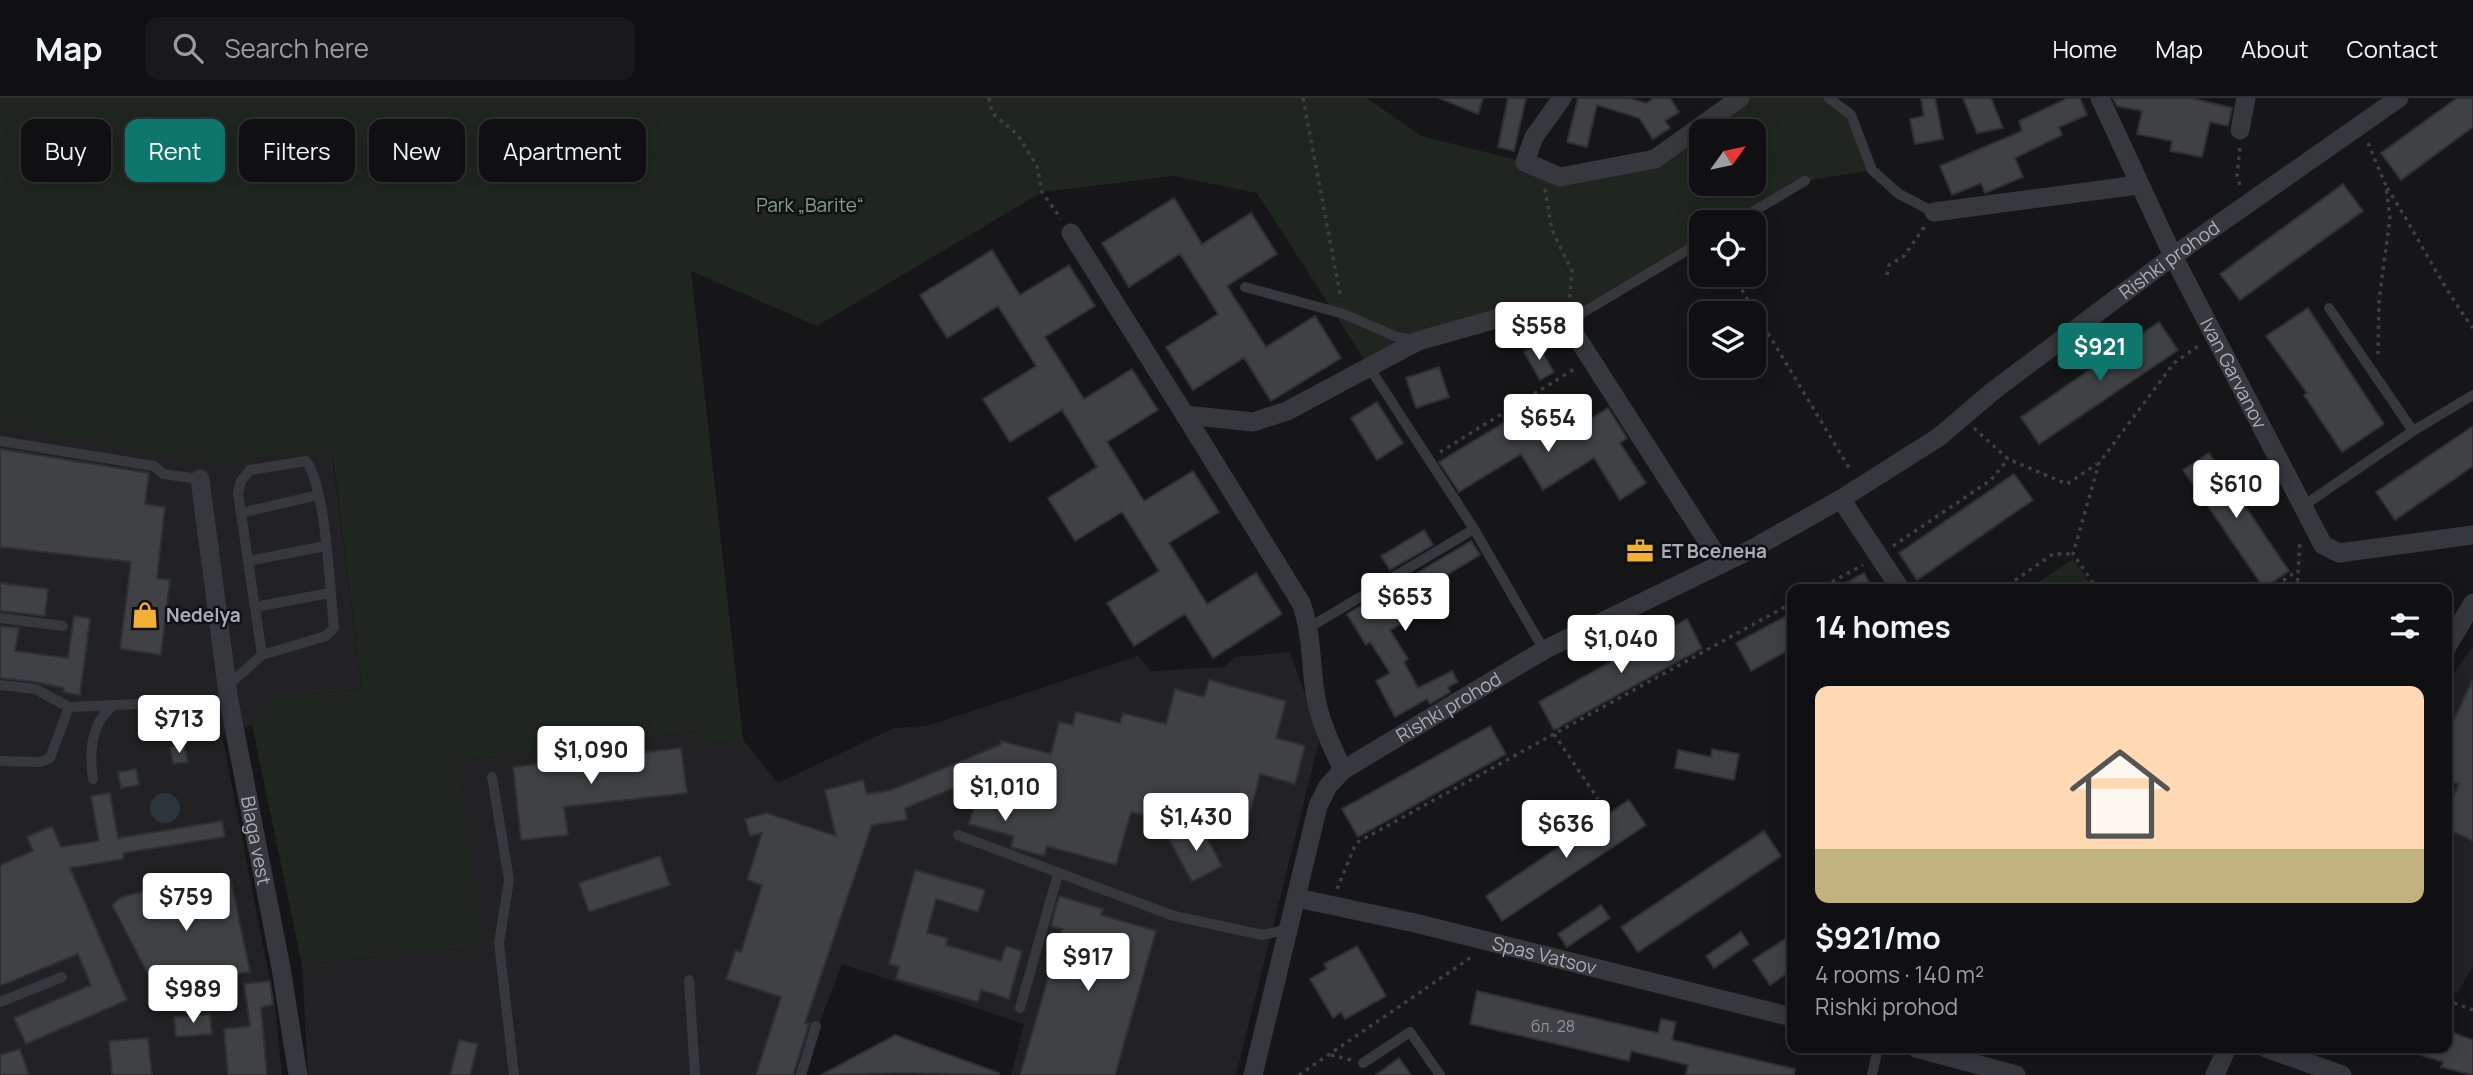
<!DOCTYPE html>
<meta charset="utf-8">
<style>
:root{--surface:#101012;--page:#19191b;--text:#f1f3f6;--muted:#9c9d9f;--line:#303032;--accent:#0f766e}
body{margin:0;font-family:Manrope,sans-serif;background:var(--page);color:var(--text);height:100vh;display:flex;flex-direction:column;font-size:26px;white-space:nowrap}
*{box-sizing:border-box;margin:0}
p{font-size:23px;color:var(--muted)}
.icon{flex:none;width:38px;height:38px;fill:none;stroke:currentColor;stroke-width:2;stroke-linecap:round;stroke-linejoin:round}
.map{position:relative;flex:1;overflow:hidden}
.details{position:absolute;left:1787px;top:486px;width:665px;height:469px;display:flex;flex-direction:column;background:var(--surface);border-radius:14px;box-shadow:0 4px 18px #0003,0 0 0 2px var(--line)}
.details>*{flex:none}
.hud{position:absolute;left:21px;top:21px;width:665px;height:63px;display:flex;gap:14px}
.needle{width:46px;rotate:57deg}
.controls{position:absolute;left:1689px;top:21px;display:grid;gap:14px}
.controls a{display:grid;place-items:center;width:77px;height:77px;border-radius:14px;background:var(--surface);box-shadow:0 4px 18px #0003,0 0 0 2px var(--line);font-size:35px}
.price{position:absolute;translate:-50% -60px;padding:0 16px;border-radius:7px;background:#fff;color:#222;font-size:23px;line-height:46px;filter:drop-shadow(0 2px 4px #0008)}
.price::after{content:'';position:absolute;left:50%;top:42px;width:21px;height:16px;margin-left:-10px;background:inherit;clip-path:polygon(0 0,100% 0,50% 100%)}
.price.selected{background:var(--accent);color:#fff}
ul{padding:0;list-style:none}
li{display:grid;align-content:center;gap:14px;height:371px;padding:0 28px}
li span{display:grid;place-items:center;height:217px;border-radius:14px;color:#555}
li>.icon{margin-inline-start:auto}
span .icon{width:126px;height:126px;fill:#fffc;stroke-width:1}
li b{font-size:30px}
h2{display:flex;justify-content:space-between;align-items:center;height:84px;padding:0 28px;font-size:30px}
.chip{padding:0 24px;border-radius:14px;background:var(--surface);box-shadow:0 4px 18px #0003,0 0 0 2px var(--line);font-size:24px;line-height:63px}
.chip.selected{background:var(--accent);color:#fff}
header{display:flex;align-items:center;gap:42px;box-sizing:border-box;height:98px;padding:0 35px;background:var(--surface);border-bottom:2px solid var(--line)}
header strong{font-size:33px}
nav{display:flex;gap:38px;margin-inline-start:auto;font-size:24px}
.search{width:490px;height:63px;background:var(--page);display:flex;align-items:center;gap:18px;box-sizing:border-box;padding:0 24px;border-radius:14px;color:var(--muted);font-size:26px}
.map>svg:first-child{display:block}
</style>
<header>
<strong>Map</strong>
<div class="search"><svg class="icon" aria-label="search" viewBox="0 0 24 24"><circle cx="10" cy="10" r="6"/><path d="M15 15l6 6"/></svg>Search here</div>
<nav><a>Home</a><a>Map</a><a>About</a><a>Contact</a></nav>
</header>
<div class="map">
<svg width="2473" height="977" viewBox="0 0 2473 977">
<rect width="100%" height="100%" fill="#161618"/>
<path fill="#222225" d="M0,325L221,368L258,360L332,358L362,591L276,599L252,627L222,638L275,908L282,977H0Z
M2473,548V868L2457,896L2447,892V585Z
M1290,554L1320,639L1236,977H1011L1024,926L842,866L800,977H308L302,867L483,848L457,664L698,633L699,647L743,642L778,685L894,630L927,628L1138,558L1151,573L1223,569L1236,559Z"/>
<path fill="#1e261f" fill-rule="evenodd" d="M0,0H1367L1421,38L1525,64L1560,79L1655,61L1740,0H1829L1851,17L1872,72L1805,83L1735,124H1701V144L1567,224L1510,217L1369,269L1257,95L1173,78L1042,94L817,228L691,173L743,642L698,647L697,633L458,664L483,848L302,867L252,627L276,599L362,591L333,359L258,360L221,368L0,328ZM1701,33H1754V86H1701Z
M2073,461L2094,492H2036L2033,488Z"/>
<path fill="#2c353c" d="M150 710a15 15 0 1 1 30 0a15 15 0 1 1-30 0Z"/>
<path fill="#404145" stroke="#303034" stroke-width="2" d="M1439,0H1483L1478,16Z
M1508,0H1526L1514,53L1498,49Z
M1578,0H1629L1646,5L1654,0H1670L1679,14L1665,23L1670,30L1653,41L1639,20L1597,7L1587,49L1567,44Z
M1921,0H1935L1943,41L1915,46L1910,21L1924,18Z
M1963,0H1991L2003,30L1977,35Z
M2068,0H2080L2087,17L2059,29L2062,37L2015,60L2023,79L1985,95L1981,85L1952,97L1940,68L2022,33L2019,23Z
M2113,0H2191L2232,10L2228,28L2210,24L2202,59L2170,53L2172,43L2137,36L2142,13L2117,8Z
M2457,0H2473V29L2401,82L2381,55Z
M2343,86L2363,113L2240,202L2220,176Z
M1174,100L1202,146L1251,115L1277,156L1227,188L1266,249L1315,218L1341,260L1271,303L1244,260L1193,292L1166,249L1218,216L1180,156L1129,189L1102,145Z
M992,152L1020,197L1069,167L1095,208L1045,239L1084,301L1132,271L1158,312L1107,344L1144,403L1193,373L1219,414L1169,445L1207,506L1256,475L1282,516L1213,560L1185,516L1134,548L1107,505L1159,473L1122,414L1075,443L1048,400L1097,369L1062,312L1010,344L983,301L1036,268L998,208L947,240L920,197Z
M2308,210L2384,326L2342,354L2304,297L2307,295L2266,238Z
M2159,224L2178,252L2039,346L2021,319Z
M1537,246L1554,274L1540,282L1524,254Z
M1439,269L1449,299L1416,310L1406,280Z
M1377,304L1403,345L1377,362L1351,320Z
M1608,310L1627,340L1620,345L1646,385L1620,402L1594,360L1543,392L1521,356L1459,394L1439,364L1525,312L1546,348Z
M2473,328V368L2395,422L2376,394Z
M0,351L149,375L145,406L165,409L157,480L170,482L161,557L120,551L131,464L0,449Z
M2209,355L2289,473L2264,490L2183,372Z
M2014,376L2033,402L1917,482L1899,455Z
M1424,432L1433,447L1390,472L1381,458Z
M1471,443L1480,457L1402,504L1412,520L1390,532L1408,561L1404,564L1418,590L1452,573L1458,584L1448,589L1450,594L1430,606L1427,601L1395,619L1376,583L1390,575L1370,544L1366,547L1347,516Z
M1864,475L1873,492H1834Z
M0,485L48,491L45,518L0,513Z
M1792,515V550L1751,573L1736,545Z
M74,518L90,520L80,597L63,594L64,590L36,584L0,580V528L19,530L15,553L68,560Z
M1687,521L1702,550L1554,632L1539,604Z
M2473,581V743L2446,730V713L2459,686L2446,681V638Z
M1209,582L1286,603L1276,640L1305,648L1295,686L1260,676L1247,728L1150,704L1146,718L1131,714L1116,767L1047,748L1044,758L1011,749L1014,738L969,726L983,678L905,710L907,722L872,727L805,925L809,926L793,977H756L781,899L726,881L736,852L741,854L762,787L747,782L762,735L750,738L745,721L767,715L836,738L825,692L863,682L867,696L891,692L1000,647L1001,643L1051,656L1059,624L1073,627L1076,614L1120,625L1123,615L1166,626L1175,591L1204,599Z
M1490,628L1506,656L1358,739L1342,711Z
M184,647L188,664L173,666L170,649Z
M681,650L687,695L564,709L568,737L521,742L513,669Z
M1712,651L1739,656L1734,682L1675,670L1678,652L1711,659Z
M136,671L139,687L121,690L118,674Z
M110,695L118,740L222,723L225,739L123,755V761L70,770L127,902L26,946L14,920L91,887L78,856L0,888V767L33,753L27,739L52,728L61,749L99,743L91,698Z
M1629,702L1646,727L1502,823L1486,798Z
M1199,725L1222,768L1192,784L1169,741Z
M1764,733L1781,758L1638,854L1621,829Z
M660,758L670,787L589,814L579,785Z
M915,772L985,792L978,814L936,801L927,835L948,840L946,847L1001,863L1006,848L1022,853L1009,901L981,892L978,904L896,881L899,869L889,866Z
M231,782L250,874L155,890L112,807L120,800L143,793L167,794Z
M1059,798L1103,811L1101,817L1156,833L1115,977H1020L1062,831L1051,828Z
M1601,807L1610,820L1567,849L1558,836Z
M1741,834L1749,846L1714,870L1706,858Z
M1792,836V872L1770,887L1753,862Z
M1357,848L1386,898L1345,921L1341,914L1333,920L1310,881L1327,871L1324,866Z
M270,883L273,907L261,909L267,977H228L224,931L250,928L244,886Z
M1477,893L1658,935L1661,921L1676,924L1672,942L1795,971L1794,977H1686L1688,967L1631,953L1629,963L1470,926Z
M210,916L212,936L176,939L174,919Z
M2446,932L2473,942V977L2441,969L2443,964L2409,953L2446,950Z
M895,937L999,975V977L901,975L821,977Z
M148,940L152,977H112L109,943Z
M459,942L478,946L470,977H450Z
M20,951L29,977H0V957Z
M1399,960L1411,977H1376Z"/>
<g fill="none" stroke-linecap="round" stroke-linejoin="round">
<path stroke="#3d3f44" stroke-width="3.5" stroke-dasharray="3.5 5" stroke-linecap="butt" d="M989,0L992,15L1017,36L1037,68L1042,94L1061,121
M1303,0L1341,201
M2368,45L2386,88L2390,120L2379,202L2378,256
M2240,50L2237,77L2241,91
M2387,90C2417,136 2440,186 2473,230
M1545,91L1552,132L1572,173L1569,207
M1733,177L1851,373
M1887,177L1889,167L1904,158L1925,128
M1974,330L2008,361L2067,386L2097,366
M1440,354L1576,270
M1893,448L1991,382L2008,361
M1817,492L1863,467
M2001,492L2053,456H2073
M2098,492L2073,456L2099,365L2174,265L2201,246
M2269,492L2297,473
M2297,492L2300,441
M1554,636L1598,701
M1787,709L1792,690
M1337,791L1356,745L1792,505
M2446,902L2473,912
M1331,957L1351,962
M1299,977L1473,858"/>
<path stroke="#37383d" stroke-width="10" d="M1829,0L1851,17L1872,72L1899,96L1934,114
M1735,124L1805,83
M1245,189L1344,216L1397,239L1414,242
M1567,224L1701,144
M1369,269L1474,431L1544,552
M2413,333L2473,297
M0,343L154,368L163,376L200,381
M2303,408L2413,333L2329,210
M241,415L318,397
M249,463L325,448
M255,509L330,495
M0,520L63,528
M1310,529L1474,431
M0,587L35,591L69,609L114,607
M227,588L262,557L326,538L334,530C330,494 326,388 306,363L250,372L241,383L238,395L262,557
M0,663L41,664L50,660L69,609
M492,679L509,782L499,845L514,977
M93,681C89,654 91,624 114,607L229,603
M958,737L1174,818L1263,837L1288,831
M689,882L695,977
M0,904L62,879
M1020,910L1058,776
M1363,965L1410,934L1440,977
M801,977L816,928
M1872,977L1878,950"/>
<g stroke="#37383d" stroke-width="19">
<path d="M1562,0L1534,39L1525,64L1560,79L1655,61L1740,0"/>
<path id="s1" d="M2100,0L2173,158L2323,447L2339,455L2473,437"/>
<path d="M2240,32L2246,0"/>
<path d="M1934,114L2138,87"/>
<path d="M1071,135L1185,317L1253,324L1287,313L1418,243L1510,217L1541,215L1567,224L1722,466"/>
<path d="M1185,317L1301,505C1313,537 1310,568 1316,601C1321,626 1332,649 1343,672"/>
<path id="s2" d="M200,381L229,603L281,870L298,977"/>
<path d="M1841,401L1901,492"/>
<path d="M2446,550L2473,505"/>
<path id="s3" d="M1297,800L1415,825L1792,919"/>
<path d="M1916,950L2016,977"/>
<path d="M2266,950L2342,977"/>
<path id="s4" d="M1253,977L1318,708L1328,688L1343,672L1544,552L1752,451L1841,401L1939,339L1993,293L2173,158L2399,0"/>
<path d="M2215,977L2227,950"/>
</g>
</g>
<defs>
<symbol id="office-bare" viewBox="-9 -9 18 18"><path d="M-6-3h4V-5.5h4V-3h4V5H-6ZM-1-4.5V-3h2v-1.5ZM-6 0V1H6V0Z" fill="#f2b134" stroke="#111113" stroke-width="2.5" paint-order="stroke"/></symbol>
<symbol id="shop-bare" viewBox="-9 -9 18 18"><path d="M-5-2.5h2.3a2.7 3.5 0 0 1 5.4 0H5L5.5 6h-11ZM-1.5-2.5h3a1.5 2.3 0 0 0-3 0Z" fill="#f2b134" stroke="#111113" stroke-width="2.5" paint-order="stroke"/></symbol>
</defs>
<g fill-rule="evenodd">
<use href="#office-bare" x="1621" y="434" width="38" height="38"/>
<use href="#shop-bare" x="126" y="498" width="38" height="38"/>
</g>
<g text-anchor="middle" stroke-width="5" stroke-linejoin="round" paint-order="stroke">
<g font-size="16" fill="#8e929b">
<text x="1553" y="934">бл. 28</text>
</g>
<g font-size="19" fill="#7fa381" stroke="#111113">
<text x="810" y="114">Park „Barite“</text>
</g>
<g font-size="19" fill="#a8adb8" stroke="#111113">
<text dy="7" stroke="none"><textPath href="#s4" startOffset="1295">Rishki prohod</textPath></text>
<text dy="7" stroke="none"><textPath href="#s1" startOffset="306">Ivan Garvanov</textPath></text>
<text dy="7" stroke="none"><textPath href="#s4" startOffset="444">Rishki prohod</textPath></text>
<text dy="7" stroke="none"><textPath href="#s2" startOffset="366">Blaga vest</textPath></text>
<text dy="7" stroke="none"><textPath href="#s3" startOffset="254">Spas Vatsov</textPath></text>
</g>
<g font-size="19" font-weight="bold" fill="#a8adb8" stroke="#111113" text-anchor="start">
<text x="1661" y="460">ЕТ Вселена</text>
<text x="166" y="524">Nedelya</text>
</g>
</g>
</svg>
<div class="controls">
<a><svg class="needle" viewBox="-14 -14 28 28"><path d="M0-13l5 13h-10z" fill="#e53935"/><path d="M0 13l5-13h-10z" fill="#9c9d9f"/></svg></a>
<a><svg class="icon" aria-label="locate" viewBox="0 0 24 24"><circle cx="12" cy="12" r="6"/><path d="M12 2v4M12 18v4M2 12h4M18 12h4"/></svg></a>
<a><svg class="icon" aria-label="layers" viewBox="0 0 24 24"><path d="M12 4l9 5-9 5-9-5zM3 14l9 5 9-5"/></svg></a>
</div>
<b class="price" style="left:1539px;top:264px">$558</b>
<b class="price selected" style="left:2100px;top:285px">$921</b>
<b class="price" style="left:1548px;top:356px">$654</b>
<b class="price" style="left:2236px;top:422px">$610</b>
<b class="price" style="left:1405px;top:535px">$653</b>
<b class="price" style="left:1621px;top:577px">$1,040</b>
<b class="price" style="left:179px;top:657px">$713</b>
<b class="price" style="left:591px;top:688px">$1,090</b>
<b class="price" style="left:1005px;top:725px">$1,010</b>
<b class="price" style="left:1196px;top:755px">$1,430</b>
<b class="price" style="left:1566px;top:762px">$636</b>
<b class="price" style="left:186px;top:835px">$759</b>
<b class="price" style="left:1088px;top:895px">$917</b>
<b class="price" style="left:193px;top:927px">$989</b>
<div class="hud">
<a class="chip">Buy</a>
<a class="chip selected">Rent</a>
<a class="chip">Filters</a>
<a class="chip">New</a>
<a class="chip">Apartment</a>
</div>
<section class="details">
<h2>14 homes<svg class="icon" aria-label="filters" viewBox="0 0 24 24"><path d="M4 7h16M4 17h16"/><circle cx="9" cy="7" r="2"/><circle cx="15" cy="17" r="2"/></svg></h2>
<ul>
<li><span style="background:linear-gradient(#ffd9b3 75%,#c2b280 0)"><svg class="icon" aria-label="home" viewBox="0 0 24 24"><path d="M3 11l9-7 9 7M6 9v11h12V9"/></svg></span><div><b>$921/mo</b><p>4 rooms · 140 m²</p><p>Rishki prohod</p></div></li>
</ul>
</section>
</div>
